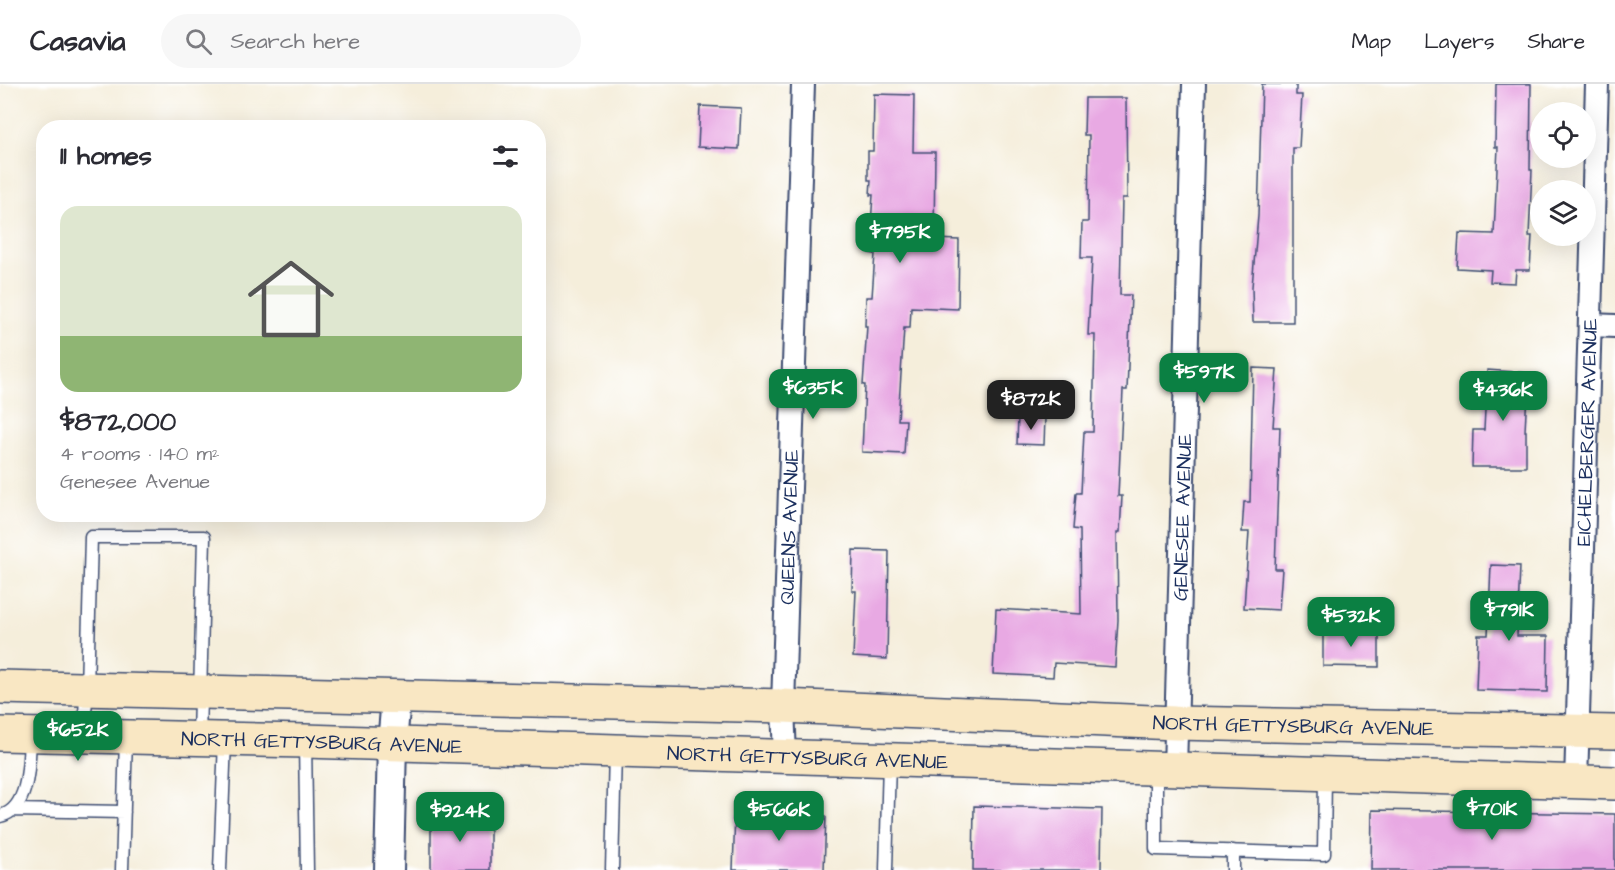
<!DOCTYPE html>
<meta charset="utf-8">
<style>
:root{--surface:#fff;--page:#f7f7f7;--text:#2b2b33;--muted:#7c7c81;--line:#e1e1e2;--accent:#0b8043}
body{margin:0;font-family:"Architects Daughter",sans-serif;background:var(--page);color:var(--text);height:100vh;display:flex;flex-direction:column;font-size:22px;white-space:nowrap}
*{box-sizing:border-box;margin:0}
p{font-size:20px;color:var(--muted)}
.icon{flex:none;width:33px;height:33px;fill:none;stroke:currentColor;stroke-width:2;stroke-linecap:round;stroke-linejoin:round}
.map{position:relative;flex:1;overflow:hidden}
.panel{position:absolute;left:36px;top:36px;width:510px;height:402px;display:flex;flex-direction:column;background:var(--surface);border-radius:24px;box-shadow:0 6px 24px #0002}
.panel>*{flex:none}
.fabs{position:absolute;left:1530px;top:18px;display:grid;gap:12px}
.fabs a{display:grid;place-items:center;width:66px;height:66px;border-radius:50%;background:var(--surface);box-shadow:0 6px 24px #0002;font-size:30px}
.price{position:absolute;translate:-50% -51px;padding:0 14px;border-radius:12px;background:var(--accent);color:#fff;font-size:20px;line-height:39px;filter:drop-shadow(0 2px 3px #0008)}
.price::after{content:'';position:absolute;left:50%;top:36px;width:18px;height:14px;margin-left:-9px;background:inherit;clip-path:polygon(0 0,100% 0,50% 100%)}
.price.current{background:#222;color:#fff}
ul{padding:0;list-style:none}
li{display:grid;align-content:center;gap:12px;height:318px;padding:0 24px}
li+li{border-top:2px solid var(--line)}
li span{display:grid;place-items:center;height:186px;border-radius:18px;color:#555}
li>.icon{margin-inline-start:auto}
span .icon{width:108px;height:108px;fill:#fffc;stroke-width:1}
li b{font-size:26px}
h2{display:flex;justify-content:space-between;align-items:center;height:72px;padding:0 24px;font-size:26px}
header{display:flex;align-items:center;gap:36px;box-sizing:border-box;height:84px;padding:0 30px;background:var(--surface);border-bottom:2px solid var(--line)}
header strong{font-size:28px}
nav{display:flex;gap:33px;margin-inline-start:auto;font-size:21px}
.search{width:420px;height:54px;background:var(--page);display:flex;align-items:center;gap:15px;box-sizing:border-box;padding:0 21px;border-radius:33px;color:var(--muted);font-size:22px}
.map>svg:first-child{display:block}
</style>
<header>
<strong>Casavia</strong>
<div class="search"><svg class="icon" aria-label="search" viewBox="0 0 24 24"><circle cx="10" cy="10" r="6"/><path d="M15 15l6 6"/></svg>Search here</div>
<nav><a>Map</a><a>Layers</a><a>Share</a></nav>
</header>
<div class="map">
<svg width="1615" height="786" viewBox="0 0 1615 786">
<rect width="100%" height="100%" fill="#fff"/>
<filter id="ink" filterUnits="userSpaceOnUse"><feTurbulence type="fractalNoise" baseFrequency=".0167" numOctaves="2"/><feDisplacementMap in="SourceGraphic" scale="12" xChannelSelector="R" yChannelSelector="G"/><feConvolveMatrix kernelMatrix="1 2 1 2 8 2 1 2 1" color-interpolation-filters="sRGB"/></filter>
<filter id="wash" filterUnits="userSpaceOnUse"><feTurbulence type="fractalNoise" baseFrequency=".008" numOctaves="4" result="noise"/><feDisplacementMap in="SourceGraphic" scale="24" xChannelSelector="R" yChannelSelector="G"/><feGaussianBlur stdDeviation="1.35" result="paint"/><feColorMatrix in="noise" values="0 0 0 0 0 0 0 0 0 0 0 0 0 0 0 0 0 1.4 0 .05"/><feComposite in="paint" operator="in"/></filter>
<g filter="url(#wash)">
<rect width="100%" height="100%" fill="#f5eedb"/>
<g id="blocks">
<path fill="#e8a9e3" d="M1262,0H1296V11H1302L1299,64H1293V238H1253L1252,203L1258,132Z
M1496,0H1531L1530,86H1532L1529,152H1532L1530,186H1516L1515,199L1490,198L1491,186L1457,184L1459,149L1494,150L1498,63H1495Z
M874,10L914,11L913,68H935L934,155L959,156L958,225L911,223L910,244H904L898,336H906L904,370L862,368L865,301H863L867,242H865L866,213H872L875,170L869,169L873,111H870L871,96H868V67H873Z
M1085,14H1126L1127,114H1122L1120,211H1131L1127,306H1123L1118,412H1122L1120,448H1117L1118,536L1115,583L1054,579L1053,593L993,590L996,525L1081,530L1080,446L1073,445L1076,409H1081L1084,348H1093L1095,251H1088L1092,174H1081L1082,138H1088L1089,51H1084Z
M700,22L741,24L739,65L698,63Z
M1253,284L1277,285L1273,343H1280L1275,485H1282L1279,526L1244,524L1249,448H1242L1244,418H1250Z
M1487,286L1528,289L1525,347H1526V383H1472L1473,346H1484Z
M1018,333L1045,334L1044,361L1017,360Z
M853,466L889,467L887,575L853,573L856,507H852Z
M1491,481L1520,482L1517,552H1548L1547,608L1476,606L1478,551H1488Z
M1323,545H1379V583L1323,582Z
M974,722L1102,725L1101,786H973Z
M1372,726L1615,730V786H1371Z
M735,729L826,732L824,786H733Z
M431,732L490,733V786H431Z"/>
</g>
</g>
<g filter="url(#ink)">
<use href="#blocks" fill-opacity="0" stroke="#3c4c71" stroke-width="1.5"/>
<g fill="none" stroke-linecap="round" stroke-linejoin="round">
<defs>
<path id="service" d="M83,652L87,605L91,453H204L199,654
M305,658L307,786
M1156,685V765L1324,770L1325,691
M12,726L124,728
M0,732C30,726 29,676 30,652
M122,786L126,655
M220,786L225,656
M612,786L615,668
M886,786L889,677
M1233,786V767"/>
<g id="minor">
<path d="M1590,241L1615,242"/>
<path id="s1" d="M785,673L783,622L803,0"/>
<path id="s2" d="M1175,685L1194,0"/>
<path id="s3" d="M1576,698L1597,0"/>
</g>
<path id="tertiary" d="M389,786L392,660L396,614"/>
<g id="secondary">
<path id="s4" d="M0,603L783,622L1175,639L1615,648"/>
<path id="s5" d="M0,650L305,657L1615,699"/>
</g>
</defs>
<use href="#service" stroke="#3c4c71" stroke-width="15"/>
<use href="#minor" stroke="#3c4c71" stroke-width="26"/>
<use href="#tertiary" stroke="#3c4c71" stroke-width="32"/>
<use href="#secondary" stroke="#3c4c71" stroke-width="36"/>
<use href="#service" stroke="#fff" stroke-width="12"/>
<use href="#minor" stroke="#fff" stroke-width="22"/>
<use href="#tertiary" stroke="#fff" stroke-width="28"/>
<use href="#secondary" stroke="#f9e7c3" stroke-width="33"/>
</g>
</g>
<g text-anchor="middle" stroke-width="4.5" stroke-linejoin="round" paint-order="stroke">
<g font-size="20" fill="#1b2f5e" stroke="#fff">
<text dy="7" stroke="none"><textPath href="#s3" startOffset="350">EICHELBERGER AVENUE</textPath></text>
<text dy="7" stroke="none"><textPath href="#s2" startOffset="252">GENESEE AVENUE</textPath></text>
<text dy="7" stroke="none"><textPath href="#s1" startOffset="230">QUEENS AVENUE</textPath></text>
<text dy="7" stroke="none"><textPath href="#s4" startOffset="1294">NORTH GETTYSBURG AVENUE</textPath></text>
<text dy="7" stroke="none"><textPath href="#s5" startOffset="322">NORTH GETTYSBURG AVENUE</textPath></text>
<text dy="7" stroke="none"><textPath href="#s5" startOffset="808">NORTH GETTYSBURG AVENUE</textPath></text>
</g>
</g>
</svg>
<div class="fabs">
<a><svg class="icon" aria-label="locate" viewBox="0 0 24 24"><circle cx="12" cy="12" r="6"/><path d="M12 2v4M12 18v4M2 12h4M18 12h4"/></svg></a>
<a><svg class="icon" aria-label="layers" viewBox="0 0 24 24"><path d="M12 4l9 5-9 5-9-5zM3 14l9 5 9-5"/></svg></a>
</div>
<b class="price" style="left:900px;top:180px">$795K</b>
<b class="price" style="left:1204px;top:320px">$597K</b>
<b class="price" style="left:813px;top:336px">$635K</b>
<b class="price" style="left:1503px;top:338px">$436K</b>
<b class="price current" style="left:1031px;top:347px">$872K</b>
<b class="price" style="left:1509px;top:558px">$791K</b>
<b class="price" style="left:1351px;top:564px">$532K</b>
<b class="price" style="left:78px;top:678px">$652K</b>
<b class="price" style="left:1492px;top:757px">$701K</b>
<b class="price" style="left:779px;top:758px">$566K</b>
<b class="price" style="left:460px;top:759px">$924K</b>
<section class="panel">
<h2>11 homes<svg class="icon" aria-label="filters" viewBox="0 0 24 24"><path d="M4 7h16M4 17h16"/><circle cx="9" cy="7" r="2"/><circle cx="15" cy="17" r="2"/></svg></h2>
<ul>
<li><span style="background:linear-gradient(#dfe7d0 70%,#8fb573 0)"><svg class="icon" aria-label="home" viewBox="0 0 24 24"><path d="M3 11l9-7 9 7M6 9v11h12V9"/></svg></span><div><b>$872,000</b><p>4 rooms · 140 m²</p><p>Genesee Avenue</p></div></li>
</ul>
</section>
</div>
